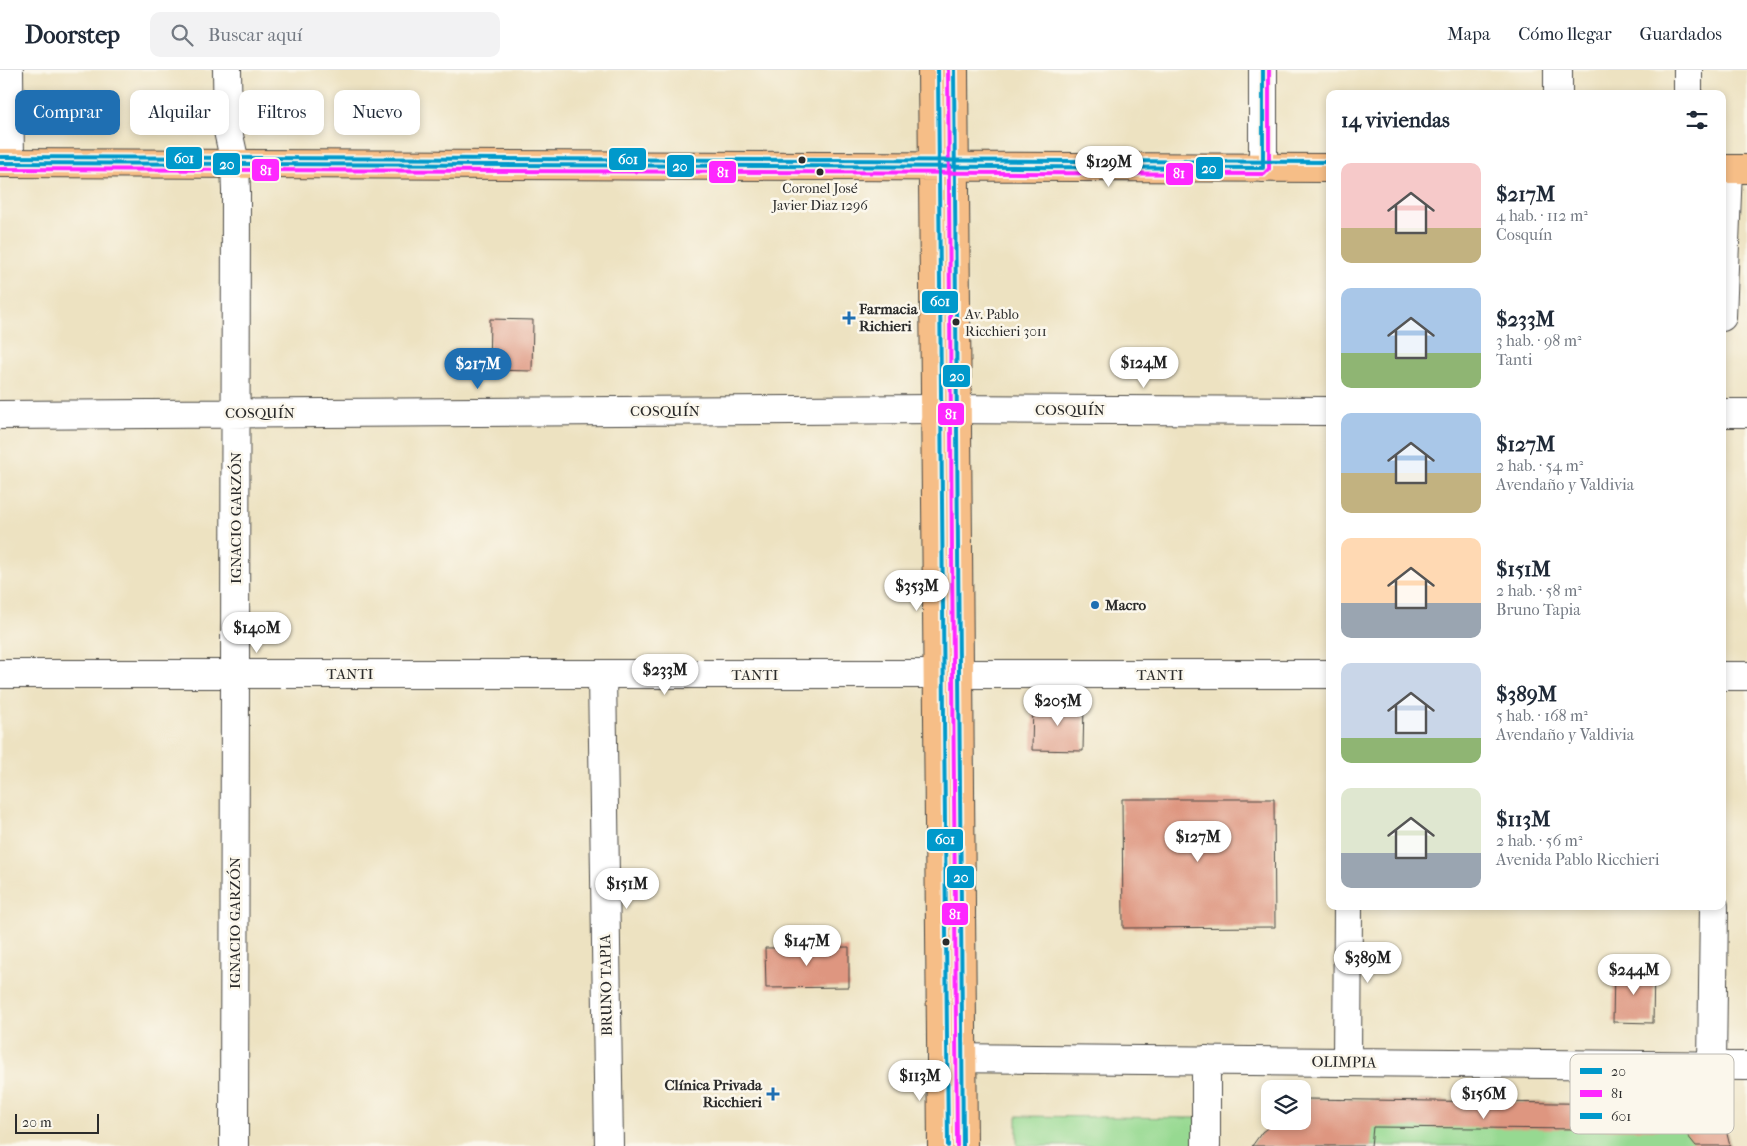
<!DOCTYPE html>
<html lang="es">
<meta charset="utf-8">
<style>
:root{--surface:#fff;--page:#f2f2f3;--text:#1f2937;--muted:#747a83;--line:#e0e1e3;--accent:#1f6fb2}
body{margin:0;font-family:"IM FELL French Canon",serif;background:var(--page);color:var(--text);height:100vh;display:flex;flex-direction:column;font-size:19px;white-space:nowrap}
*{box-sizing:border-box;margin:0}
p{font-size:16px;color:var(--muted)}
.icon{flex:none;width:28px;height:28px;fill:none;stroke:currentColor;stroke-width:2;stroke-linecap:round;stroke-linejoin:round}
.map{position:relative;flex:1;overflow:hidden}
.panel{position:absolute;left:1326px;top:20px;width:400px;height:820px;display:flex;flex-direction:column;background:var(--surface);border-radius:10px;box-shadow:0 2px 8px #0003}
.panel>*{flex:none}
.hud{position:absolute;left:15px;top:20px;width:475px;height:45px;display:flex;gap:10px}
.controls{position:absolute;left:1261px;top:1010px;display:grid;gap:10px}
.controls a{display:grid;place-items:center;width:50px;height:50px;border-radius:10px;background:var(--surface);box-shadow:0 2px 8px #0003;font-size:25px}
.scale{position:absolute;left:15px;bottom:12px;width:84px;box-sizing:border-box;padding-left:5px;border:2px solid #2b2b2b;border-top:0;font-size:14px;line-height:18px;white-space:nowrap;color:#2b2b2b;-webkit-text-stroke:4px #fbf7ec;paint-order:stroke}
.price{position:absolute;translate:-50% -42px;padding:0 11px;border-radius:18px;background:#fff;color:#222;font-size:16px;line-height:32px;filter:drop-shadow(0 1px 2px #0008)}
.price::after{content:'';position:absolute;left:50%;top:30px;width:15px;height:11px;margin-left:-8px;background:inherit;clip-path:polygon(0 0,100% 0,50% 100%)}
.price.selected{background:var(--accent);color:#fff}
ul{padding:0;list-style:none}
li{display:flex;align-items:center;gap:15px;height:125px;padding:0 15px}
li span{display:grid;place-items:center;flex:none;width:140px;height:100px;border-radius:10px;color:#555}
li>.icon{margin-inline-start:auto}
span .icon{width:60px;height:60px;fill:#fffc;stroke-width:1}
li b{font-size:21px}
h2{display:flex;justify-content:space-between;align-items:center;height:60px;padding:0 15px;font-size:21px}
.chip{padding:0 18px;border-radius:10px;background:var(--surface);box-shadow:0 2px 8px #0003;font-size:18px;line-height:45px}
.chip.selected{background:var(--accent);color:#fff}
header{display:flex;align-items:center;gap:30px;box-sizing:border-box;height:70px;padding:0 25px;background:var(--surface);border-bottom:1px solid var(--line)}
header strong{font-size:24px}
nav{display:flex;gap:28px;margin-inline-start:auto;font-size:18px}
.search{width:350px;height:45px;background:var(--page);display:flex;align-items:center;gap:12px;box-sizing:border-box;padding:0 18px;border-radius:10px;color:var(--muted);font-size:19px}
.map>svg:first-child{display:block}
</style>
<header>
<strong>Doorstep</strong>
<div class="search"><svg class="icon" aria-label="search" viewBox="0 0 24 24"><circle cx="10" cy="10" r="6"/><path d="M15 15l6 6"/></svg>Buscar aquí</div>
<nav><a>Mapa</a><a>Cómo llegar</a><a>Guardados</a></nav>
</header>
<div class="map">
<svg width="1747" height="1076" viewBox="0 0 1747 1076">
<rect width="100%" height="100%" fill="#fbf7ec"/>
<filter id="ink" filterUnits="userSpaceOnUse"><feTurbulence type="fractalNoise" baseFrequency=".02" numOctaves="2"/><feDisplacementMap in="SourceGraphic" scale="10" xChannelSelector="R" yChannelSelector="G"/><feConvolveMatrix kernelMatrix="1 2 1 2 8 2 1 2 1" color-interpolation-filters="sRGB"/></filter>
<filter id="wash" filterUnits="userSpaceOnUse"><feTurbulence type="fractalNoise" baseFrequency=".0096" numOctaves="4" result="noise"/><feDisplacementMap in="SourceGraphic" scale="20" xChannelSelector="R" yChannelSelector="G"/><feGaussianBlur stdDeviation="1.12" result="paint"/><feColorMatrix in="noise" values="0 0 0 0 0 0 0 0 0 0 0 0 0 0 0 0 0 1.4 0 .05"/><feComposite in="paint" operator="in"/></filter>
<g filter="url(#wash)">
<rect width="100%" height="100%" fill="#ede2c1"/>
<path fill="#96d991" stroke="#60825e" d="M1688,1025L1706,1036L1725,1056L1730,1076H1252L1262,1062L1302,1051L1303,1033L1308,1029L1680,1035Z
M1017,1046L1197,1048V1076H1017Z"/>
<g id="blocks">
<path fill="#de9680" d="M490,249L533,250L532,301L489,300Z
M1033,633L1084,634L1083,681L1032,680Z
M1122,729H1274L1275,857L1123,858Z
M849,877V917L766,918L765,878Z
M1614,899H1654L1653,953L1613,952Z
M1688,1025L1706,1036L1725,1056L1730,1076H1696L1683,1060L1373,1057L1371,1076H1252L1262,1062L1277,1051H1302V1033L1308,1029L1681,1035Z"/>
</g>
</g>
<g filter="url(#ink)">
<use href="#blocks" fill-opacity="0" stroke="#484642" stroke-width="1"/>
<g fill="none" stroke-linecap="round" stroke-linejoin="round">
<defs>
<path id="minor" d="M9,0L10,93
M227,0L228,61L235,93L236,122L234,1076
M1263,0V98
M1558,0V24
M1688,0V24
M1722,247L1728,99
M1722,343H1747
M0,345L935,339L1330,341
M0,604H1330
M602,605L609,1076
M1722,606H1747
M941,988L1747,996
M1347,992L1348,836
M1712,996L1714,836
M1206,1076V990"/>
<path id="major" d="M932,0L942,1076
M954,0L963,1076
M0,93L1330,98
M1722,99H1747"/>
</defs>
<use href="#minor" stroke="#484642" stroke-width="30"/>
<use href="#major" stroke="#484642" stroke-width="30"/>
<use href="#minor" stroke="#fff" stroke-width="28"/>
<use href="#major" stroke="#f6be87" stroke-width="28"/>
<defs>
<path id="bus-1" d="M954,0L963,1076
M0,93L1263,98V0"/>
<path id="bus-2" d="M948,0L957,1076
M0,99L1264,104L1269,99V0"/>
<path id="bus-3" d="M938,0L948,1076
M0,87L1330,92"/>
</defs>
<use href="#bus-1" stroke="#fbf7ec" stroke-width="8"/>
<use href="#bus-2" stroke="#fbf7ec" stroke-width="8"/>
<use href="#bus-3" stroke="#fbf7ec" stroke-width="8"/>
<use href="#bus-1" stroke="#0099cb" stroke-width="4"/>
<use href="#bus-2" stroke="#fe27ff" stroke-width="4"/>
<use href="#bus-3" stroke="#0099cb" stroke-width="4"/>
</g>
</g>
<g fill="#2b2b2b" stroke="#fbf7ec" stroke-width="2">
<circle cx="802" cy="90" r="4.5"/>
<circle cx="820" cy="102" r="4.5"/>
<circle cx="956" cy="252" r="4.5"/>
<circle cx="946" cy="872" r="4.5"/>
</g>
<g fill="#1f6fb2" stroke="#fbf7ec" stroke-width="2">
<path d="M846.5 240.5h5v5h5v5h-5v5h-5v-5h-5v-5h5z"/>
<circle cx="1095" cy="535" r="5"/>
<path d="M770.5 1016.5h5v5h5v5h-5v5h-5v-5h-5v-5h5z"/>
</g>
<g text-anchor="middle" stroke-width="5" stroke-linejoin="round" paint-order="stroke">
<g font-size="14" fill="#2b2b2b" stroke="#fbf7ec">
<text x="820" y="123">Coronel José<tspan x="820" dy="17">Javier Diaz 1296</tspan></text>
<text x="965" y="249" text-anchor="start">Av. Pablo<tspan x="965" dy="17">Ricchieri 3011</tspan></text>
</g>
<g font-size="15" font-weight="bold" fill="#2b2b2b" stroke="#fbf7ec" text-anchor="start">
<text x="859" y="244">Farmacia<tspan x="859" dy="17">Richieri</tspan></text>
<text x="1105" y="540">Macro</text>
<text x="762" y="1020" text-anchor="end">Clínica Privada<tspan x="762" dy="17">Ricchieri</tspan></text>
</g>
<g font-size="15" fill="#2b2b2b" stroke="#fbf7ec">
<text x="1070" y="345">COSQUÍN</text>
<text x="665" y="346">COSQUÍN</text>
<text x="260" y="348">COSQUÍN</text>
<text transform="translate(236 448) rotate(-90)" y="5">IGNACIO GARZÓN</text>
<text x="350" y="609">TANTI</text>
<text x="755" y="610">TANTI</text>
<text x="1160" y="610">TANTI</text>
<text transform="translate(235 853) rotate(-90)" y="5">IGNACIO GARZÓN</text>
<text transform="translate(606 915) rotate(-91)" y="5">BRUNO TAPIA</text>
<text transform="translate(1344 992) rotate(1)" y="5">OLIMPIA</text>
</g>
</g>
<rect x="1570" y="984" width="164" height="80" rx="8" fill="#fbf7ec" stroke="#bdbab2" stroke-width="1"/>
<rect x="1580" y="998" width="22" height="6" fill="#0099cb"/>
<rect x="1580" y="1020" width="22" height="7" fill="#fe27ff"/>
<rect x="1580" y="1043" width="22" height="6" fill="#0099cb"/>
<g font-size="14" fill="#2b2b2b">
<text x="1611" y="1006">20</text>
<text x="1611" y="1028">81</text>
<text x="1611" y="1051">601</text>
</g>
<g stroke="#fbf7ec" stroke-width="2">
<rect x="165" y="76" width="38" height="24" rx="5" fill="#0099cb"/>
<rect x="608" y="77" width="39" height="24" rx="5" fill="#0099cb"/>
<rect x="212" y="82" width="29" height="24" rx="5" fill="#0099cb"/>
<rect x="666" y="84" width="29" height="24" rx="5" fill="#0099cb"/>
<rect x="1195" y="86" width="29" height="24" rx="5" fill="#0099cb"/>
<rect x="251" y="88" width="29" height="24" rx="5" fill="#fe27ff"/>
<rect x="708" y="90" width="29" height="24" rx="5" fill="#fe27ff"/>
<rect x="1165" y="92" width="29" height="24" rx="5" fill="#fe27ff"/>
<rect x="921" y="220" width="38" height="24" rx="5" fill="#0099cb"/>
<rect x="942" y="294" width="29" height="24" rx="5" fill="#0099cb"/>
<rect x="937" y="332" width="28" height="24" rx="5" fill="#fe27ff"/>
<rect x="926" y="758" width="38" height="24" rx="5" fill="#0099cb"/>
<rect x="946" y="795" width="29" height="24" rx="5" fill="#0099cb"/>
<rect x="941" y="832" width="28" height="24" rx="5" fill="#fe27ff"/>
</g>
<g font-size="14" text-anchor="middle" font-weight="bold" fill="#fff">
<text x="184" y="93">601</text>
<text x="628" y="94">601</text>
<text x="227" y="99">20</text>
<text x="680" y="101">20</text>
<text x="1209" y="103">20</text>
<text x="266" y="105">81</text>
<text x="723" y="107">81</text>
<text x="1179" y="108">81</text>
<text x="940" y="236">601</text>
<text x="957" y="311">20</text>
<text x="951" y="349">81</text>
<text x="945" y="774">601</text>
<text x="961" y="812">20</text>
<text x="955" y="849">81</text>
</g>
</svg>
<div class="controls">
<a><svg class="icon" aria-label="layers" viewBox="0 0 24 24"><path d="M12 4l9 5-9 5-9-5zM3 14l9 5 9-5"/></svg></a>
</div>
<div class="scale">20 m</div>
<b class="price" style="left:1109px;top:118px">$129M</b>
<b class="price" style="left:1144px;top:319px">$124M</b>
<b class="price selected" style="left:478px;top:320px">$217M</b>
<b class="price" style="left:917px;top:542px">$353M</b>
<b class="price" style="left:257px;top:584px">$140M</b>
<b class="price" style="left:665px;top:626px">$233M</b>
<b class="price" style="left:1058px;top:657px">$205M</b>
<b class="price" style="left:1198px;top:793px">$127M</b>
<b class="price" style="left:627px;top:840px">$151M</b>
<b class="price" style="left:807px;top:897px">$147M</b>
<b class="price" style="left:1368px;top:914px">$389M</b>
<b class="price" style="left:1634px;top:926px">$244M</b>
<b class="price" style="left:920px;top:1032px">$113M</b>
<b class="price" style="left:1484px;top:1050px">$156M</b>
<div class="hud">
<a class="chip selected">Comprar</a>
<a class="chip">Alquilar</a>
<a class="chip">Filtros</a>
<a class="chip">Nuevo</a>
</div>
<section class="panel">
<h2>14 viviendas<svg class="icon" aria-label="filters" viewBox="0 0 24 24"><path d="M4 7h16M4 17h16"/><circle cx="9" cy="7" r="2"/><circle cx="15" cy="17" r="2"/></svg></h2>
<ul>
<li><span style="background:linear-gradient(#f6c9c9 65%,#c2b280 0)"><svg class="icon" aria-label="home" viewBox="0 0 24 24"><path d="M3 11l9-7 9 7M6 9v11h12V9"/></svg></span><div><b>$217M</b><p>4 hab. · 112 m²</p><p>Cosquín</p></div></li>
<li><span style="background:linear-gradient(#a9c7e8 65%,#8fb573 0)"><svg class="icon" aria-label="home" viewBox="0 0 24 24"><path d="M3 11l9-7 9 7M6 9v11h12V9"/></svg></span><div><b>$233M</b><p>3 hab. · 98 m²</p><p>Tanti</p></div></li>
<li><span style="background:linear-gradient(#a9c7e8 60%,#c2b280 0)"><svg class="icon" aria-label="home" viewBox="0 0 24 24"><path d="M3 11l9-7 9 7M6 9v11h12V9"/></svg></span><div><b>$127M</b><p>2 hab. · 54 m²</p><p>Avendaño y Valdivia</p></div></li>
<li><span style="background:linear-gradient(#ffd9b3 65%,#9aa5b1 0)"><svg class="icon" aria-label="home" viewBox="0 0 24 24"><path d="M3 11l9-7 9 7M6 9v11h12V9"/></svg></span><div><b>$151M</b><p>2 hab. · 58 m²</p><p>Bruno Tapia</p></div></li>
<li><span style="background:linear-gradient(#c9d6e8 75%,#8fb573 0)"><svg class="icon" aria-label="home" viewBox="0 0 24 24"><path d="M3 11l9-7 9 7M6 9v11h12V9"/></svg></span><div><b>$389M</b><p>5 hab. · 168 m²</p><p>Avendaño y Valdivia</p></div></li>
<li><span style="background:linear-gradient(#dfe7d0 65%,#9aa5b1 0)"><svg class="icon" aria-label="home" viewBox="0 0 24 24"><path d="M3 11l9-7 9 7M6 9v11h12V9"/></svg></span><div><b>$113M</b><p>2 hab. · 56 m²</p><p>Avenida Pablo Ricchieri</p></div></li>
</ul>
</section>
</div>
